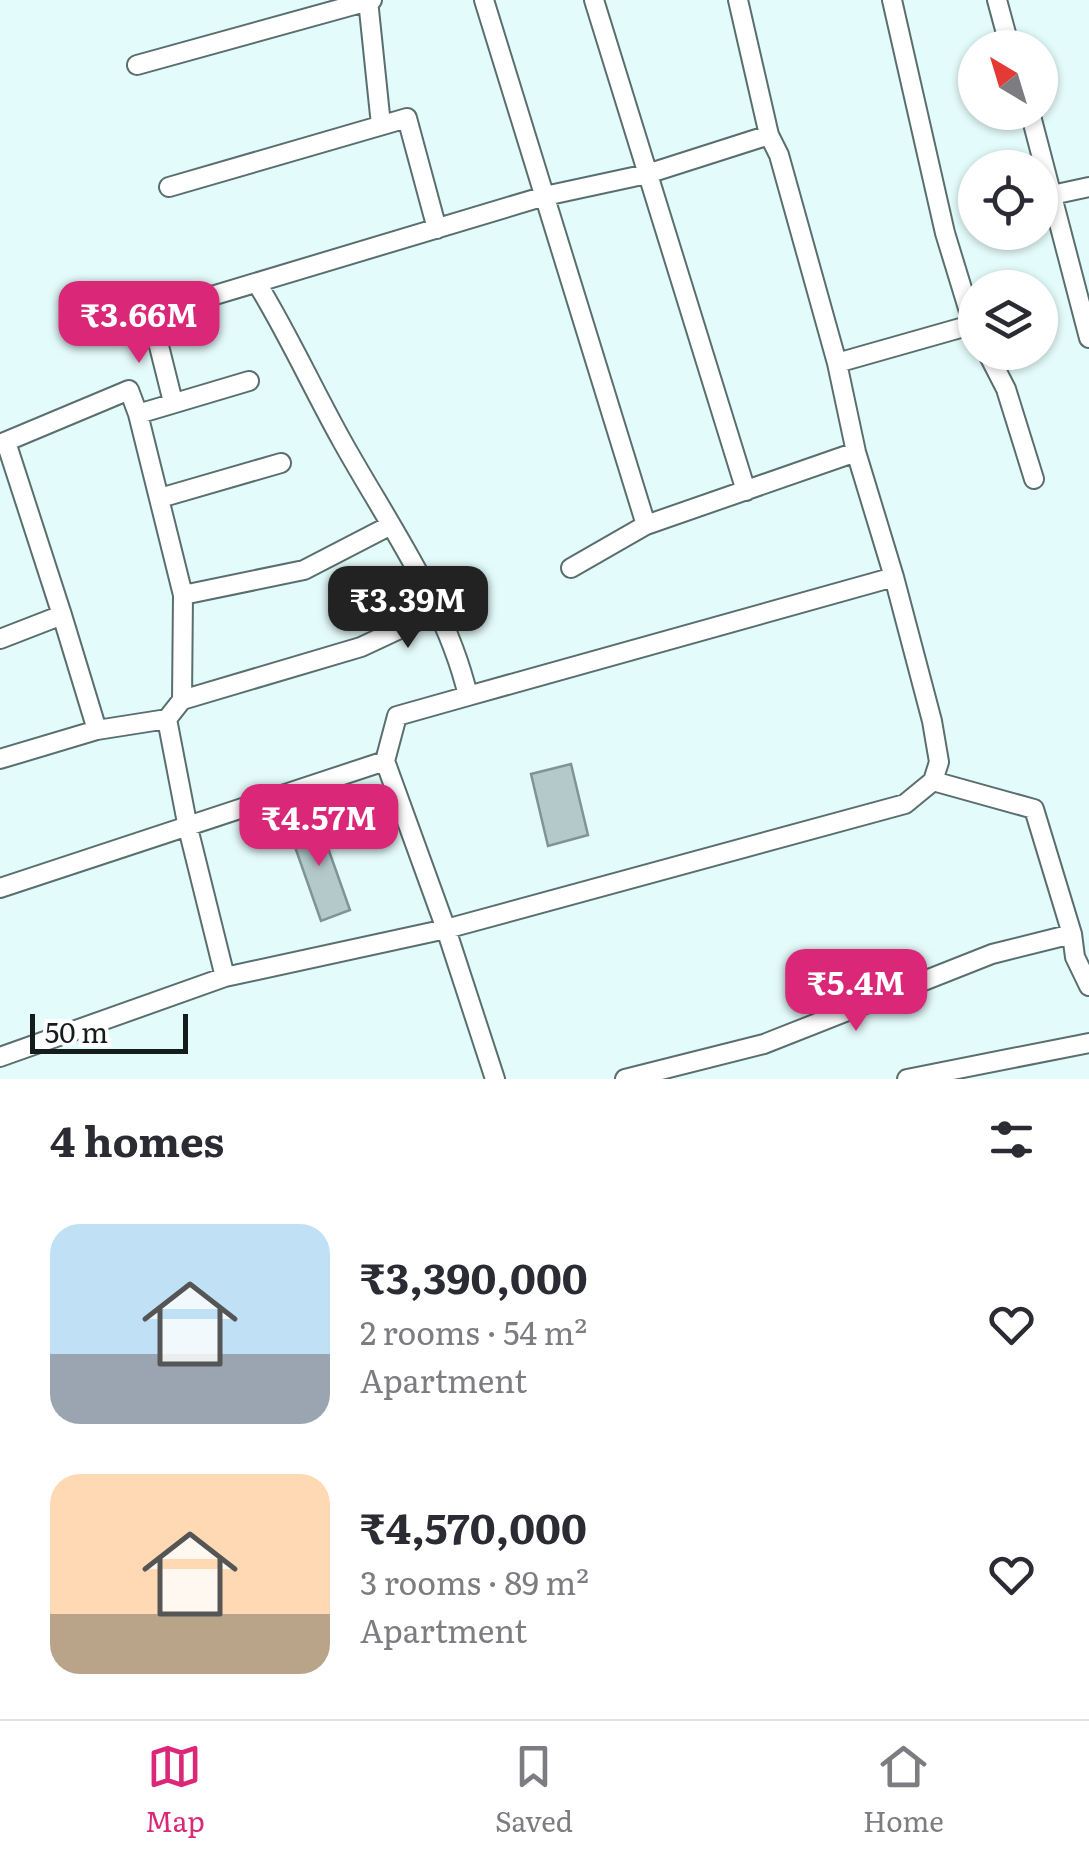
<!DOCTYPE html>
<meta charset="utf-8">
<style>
:root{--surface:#fff;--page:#f7f7f7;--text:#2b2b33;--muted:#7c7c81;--line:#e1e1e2;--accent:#db2777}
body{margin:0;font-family:Literata,serif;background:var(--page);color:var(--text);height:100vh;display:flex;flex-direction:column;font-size:38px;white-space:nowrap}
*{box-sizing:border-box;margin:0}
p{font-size:32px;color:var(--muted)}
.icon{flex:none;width:55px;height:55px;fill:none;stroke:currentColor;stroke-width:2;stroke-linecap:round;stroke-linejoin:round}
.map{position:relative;height:1079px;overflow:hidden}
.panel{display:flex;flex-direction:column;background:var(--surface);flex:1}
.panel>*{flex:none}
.needle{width:65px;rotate:322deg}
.buttons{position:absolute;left:958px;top:30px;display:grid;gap:20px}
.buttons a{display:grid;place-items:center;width:100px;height:100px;border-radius:50%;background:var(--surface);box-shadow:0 2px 8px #0004;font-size:50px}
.scale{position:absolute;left:30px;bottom:25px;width:158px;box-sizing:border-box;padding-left:10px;border:5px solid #141c1c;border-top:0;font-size:28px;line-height:35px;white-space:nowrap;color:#141c1c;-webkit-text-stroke:8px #fff;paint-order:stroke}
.price{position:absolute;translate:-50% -85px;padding:0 22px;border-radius:20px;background:var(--accent);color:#fff;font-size:32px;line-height:65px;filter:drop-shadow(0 2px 5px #0008)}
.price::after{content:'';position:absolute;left:50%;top:60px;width:30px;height:22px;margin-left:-15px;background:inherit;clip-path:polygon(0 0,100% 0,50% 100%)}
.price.current{background:#222;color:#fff}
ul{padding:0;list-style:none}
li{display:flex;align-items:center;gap:30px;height:250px;padding:0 50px}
li span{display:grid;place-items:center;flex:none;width:280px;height:200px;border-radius:30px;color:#555}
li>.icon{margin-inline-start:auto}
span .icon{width:120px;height:120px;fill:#fffc;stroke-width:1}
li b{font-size:42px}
h2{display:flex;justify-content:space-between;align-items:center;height:120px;padding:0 50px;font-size:42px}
.tab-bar{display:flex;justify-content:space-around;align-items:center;height:140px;border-top:2px solid var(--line);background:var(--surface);font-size:28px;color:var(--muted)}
.tab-bar a{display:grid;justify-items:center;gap:5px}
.tab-bar .current{color:var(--accent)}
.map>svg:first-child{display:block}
</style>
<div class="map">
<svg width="1089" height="1079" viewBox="0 0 1089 1079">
<rect width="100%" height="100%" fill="#e3fbfa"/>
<path fill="#b4caca" stroke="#7f9494" stroke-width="2.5" d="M571,764L588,835L548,846L531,774Z
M317,817L350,910L321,921L288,827Z"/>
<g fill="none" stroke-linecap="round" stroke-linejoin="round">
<defs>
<path id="street" d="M368,0L381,125
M484,0L646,525L856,452
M594,0L746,491
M892,0L945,233L975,331
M997,0L1010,48
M137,65L372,0
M1030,112L1089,338
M169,187L407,118L437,229
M1052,195L1089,187
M258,285C289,336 313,389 342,441C387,522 447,605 468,696L397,716L385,761L446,929L495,1079
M205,298L545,196L647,174L769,135
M152,318L173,402
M987,352L1006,389L1034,479
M837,363L971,325
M138,414L249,381
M0,444L129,390L138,414L183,595L182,700L167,719
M160,498L281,463
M571,568L646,525
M183,595L304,570L391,525
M62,615L97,730
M0,639L62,615L6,442
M468,696L894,577
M182,700L361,647L436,612
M0,759L97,730L167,719L188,828L225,977
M933,781L1034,809L1072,934L1075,957L1089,986
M0,888L385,761
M0,1057L225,977L446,929L905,804L933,781L939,762L932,721L894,577L856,452L837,363L779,155L769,135L738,0
M625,1079L764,1044L992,954L1072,934
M907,1079L1089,1043"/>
</defs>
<use href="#street" stroke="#5a6e6e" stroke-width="22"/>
<use href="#street" stroke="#fff" stroke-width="18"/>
</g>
</svg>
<div class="buttons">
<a><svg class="needle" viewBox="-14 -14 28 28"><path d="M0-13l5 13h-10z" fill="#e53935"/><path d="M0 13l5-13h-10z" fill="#7c7c81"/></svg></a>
<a><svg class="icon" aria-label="locate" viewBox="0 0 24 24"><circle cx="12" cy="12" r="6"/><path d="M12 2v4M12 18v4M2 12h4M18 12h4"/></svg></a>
<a><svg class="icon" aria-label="layers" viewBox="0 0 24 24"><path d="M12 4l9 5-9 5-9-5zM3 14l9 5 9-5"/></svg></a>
</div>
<div class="scale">50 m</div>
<b class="price" style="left:139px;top:366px">₹3.66M</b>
<b class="price current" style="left:408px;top:651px">₹3.39M</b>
<b class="price" style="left:319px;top:869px">₹4.57M</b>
<b class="price" style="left:856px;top:1034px">₹5.4M</b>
</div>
<section class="panel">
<h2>4 homes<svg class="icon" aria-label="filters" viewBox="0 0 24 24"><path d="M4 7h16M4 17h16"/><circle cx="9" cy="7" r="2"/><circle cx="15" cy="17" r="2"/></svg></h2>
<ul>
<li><span style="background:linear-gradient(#bfe0f5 65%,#9aa5b1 0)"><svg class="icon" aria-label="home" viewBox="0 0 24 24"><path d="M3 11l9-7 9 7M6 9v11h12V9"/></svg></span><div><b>₹3,390,000</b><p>2 rooms · 54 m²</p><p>Apartment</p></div><svg class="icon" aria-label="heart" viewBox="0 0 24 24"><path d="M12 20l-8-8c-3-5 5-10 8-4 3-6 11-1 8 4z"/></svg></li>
<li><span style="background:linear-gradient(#ffd9b3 70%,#b9a48a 0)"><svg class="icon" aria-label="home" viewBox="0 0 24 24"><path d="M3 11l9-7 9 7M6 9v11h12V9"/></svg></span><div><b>₹4,570,000</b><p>3 rooms · 89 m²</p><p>Apartment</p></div><svg class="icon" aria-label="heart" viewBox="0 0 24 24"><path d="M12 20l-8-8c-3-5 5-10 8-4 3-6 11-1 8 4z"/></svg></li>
</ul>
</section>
<nav class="tab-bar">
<a class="current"><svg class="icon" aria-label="map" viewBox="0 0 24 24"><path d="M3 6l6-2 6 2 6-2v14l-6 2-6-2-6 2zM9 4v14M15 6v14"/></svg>Map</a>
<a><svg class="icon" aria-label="saved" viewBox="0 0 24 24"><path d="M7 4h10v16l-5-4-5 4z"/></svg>Saved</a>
<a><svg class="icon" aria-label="home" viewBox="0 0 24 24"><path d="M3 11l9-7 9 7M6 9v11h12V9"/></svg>Home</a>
</nav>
